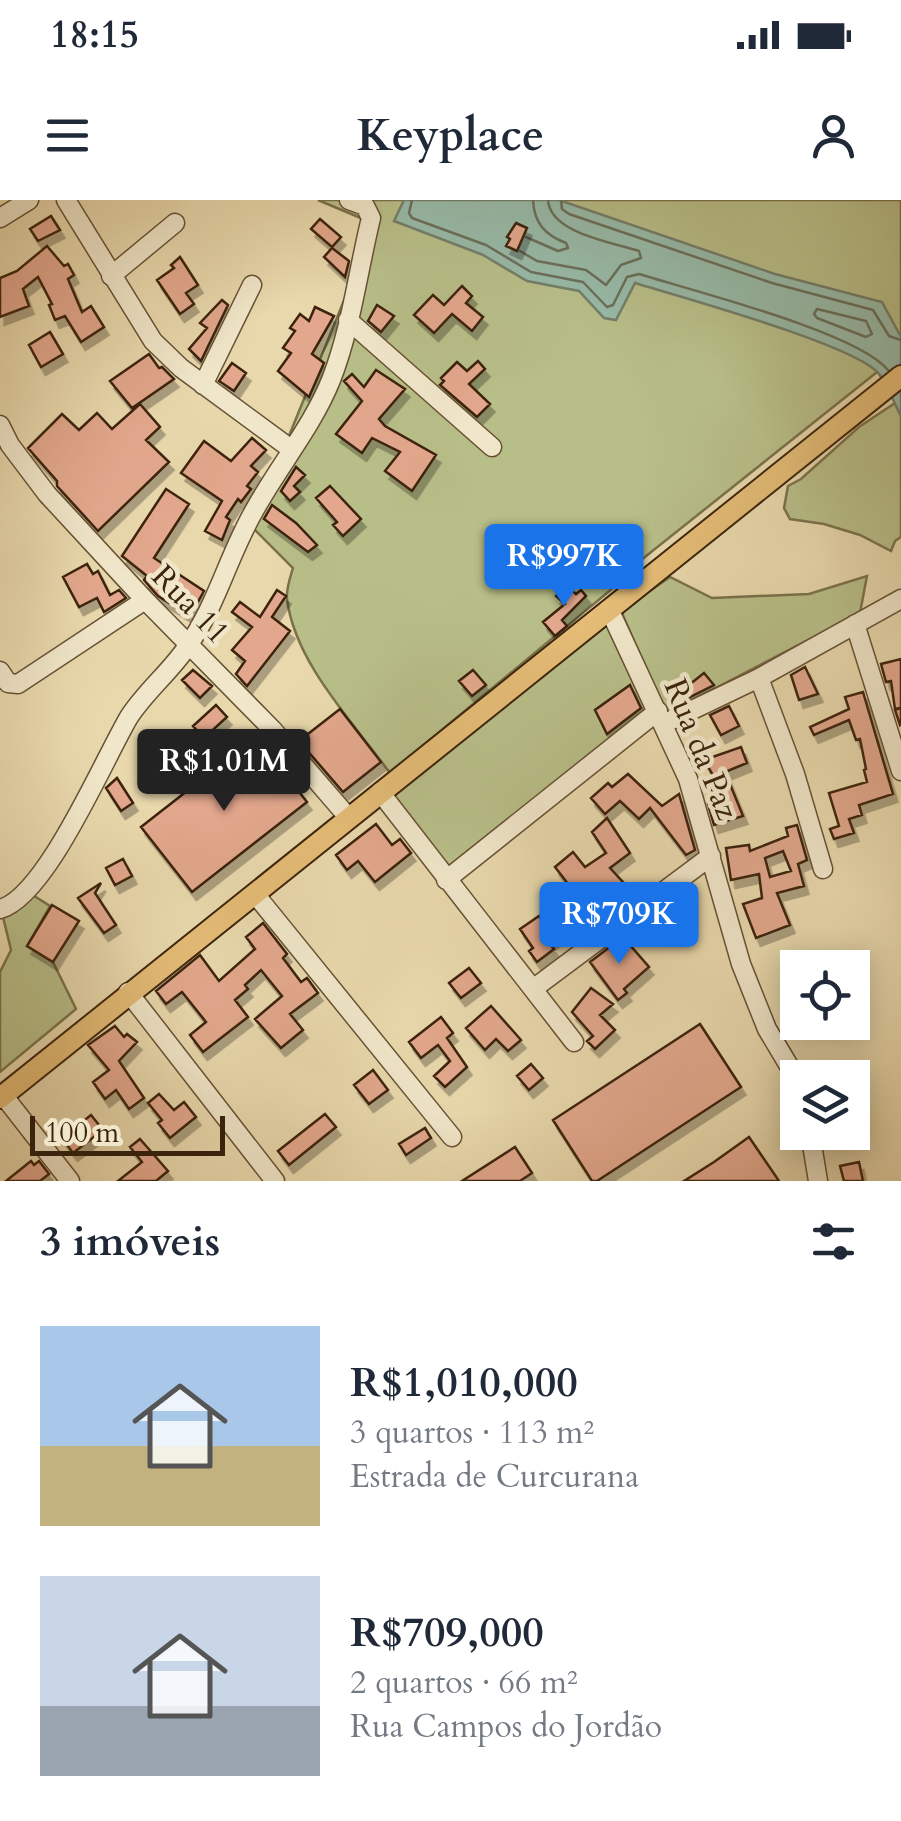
<!DOCTYPE html>
<html lang="pt">
<meta charset="utf-8">
<style>
:root{--surface:#fff;--page:#f2f2f3;--text:#1f2937;--muted:#747a83;--accent:#1a73e8}
body{margin:0;font-family:Cardo,serif;background:var(--page);color:var(--text);height:100vh;display:flex;flex-direction:column;font-size:38px;white-space:nowrap}
*{box-sizing:border-box;margin:0}
p{font-size:32px;color:var(--muted)}
.icon{flex:none;width:55px;height:55px;fill:none;stroke:currentColor;stroke-width:2;stroke-linecap:round;stroke-linejoin:round}
.map{position:relative;height:981px;overflow:hidden}
.side{display:flex;flex-direction:column;background:var(--surface);flex:1}
.side>*{flex:none}
.controls{position:absolute;left:780px;top:750px;display:grid;gap:20px}
.controls a{display:grid;place-items:center;width:90px;height:90px;border-radius:0px;background:var(--surface);box-shadow:0 5px 25px #0003;font-size:50px}
.scale{position:absolute;left:30px;bottom:25px;width:195px;box-sizing:border-box;padding-left:10px;border:5px solid #3c240c;border-top:0;font-size:28px;line-height:35px;white-space:nowrap;color:#3c240c;-webkit-text-stroke:8px #f0e6c9;paint-order:stroke}
.price{position:absolute;translate:-50% -85px;padding:0 22px;border-radius:10px;background:var(--accent);color:#fff;font-size:32px;line-height:65px;filter:drop-shadow(0 2px 5px #0008)}
.price::after{content:'';position:absolute;left:50%;top:60px;width:30px;height:22px;margin-left:-15px;background:inherit;clip-path:polygon(0 0,100% 0,50% 100%)}
.price.active{background:#222;color:#fff}
ul{padding:0;list-style:none}
li{display:flex;align-items:center;gap:30px;height:250px;padding:0 40px}
li span{display:grid;place-items:center;flex:none;width:280px;height:200px;border-radius:0px;color:#555}
li>.icon{margin-inline-start:auto}
span .icon{width:120px;height:120px;fill:#fffc;stroke-width:1}
li b{font-size:42px}
h2{display:flex;justify-content:space-between;align-items:center;height:120px;padding:0 40px;font-size:42px}
.status{display:flex;justify-content:space-between;align-items:center;height:70px;padding:0 50px;background:var(--surface);direction:ltr}
.status svg{height:28px;fill:currentColor}
header{display:flex;justify-content:space-between;align-items:center;height:130px;padding:0 40px;background:var(--surface);font-size:45px;font-weight:800}
.map>svg:first-child{display:block}
</style>
<div class="status"><b>18:15</b><svg viewBox="0 0 49 12"><path d="M0 12V9h3v3zM5 12V6h3v6zM10 12V3h3v9zM15 12V0h3v12zM26 1h20v11H26zM47 4h2v5h-2z"/></svg></div>
<header><svg class="icon" aria-label="menu" viewBox="0 0 24 24"><path d="M4 6h16M4 12h16M4 18h16"/></svg>Keyplace<svg class="icon" aria-label="person" viewBox="0 0 24 24"><circle cx="12" cy="8" r="4"/><path d="M4 21q1-7 8-7t8 7"/></svg></header>
<div class="map">
<svg width="901" height="981" viewBox="0 0 901 981">
<defs>
<filter id="shadow"><feDropShadow dx="4.5" dy="8" stdDeviation="0" flood-color="#0004"/></filter>
</defs>
<rect width="100%" height="100%" fill="#e8d8ac"/>
<filter id="stains"><feTurbulence type="fractalNoise" baseFrequency=".002" numOctaves="4"/><feColorMatrix values="0 0 0 0 .2 0 0 0 0 .09 0 0 0 0 .02 0 0 0 .5 -.17"/></filter>
<radialGradient id="worn" r=".72"><stop offset=".6" stop-color="#630" stop-opacity="0"/><stop offset="1" stop-color="#630" stop-opacity=".3"/></radialGradient>
<path fill="#b8be88" stroke="#7a714a" stroke-width="2.5" d="M318,0H901V153L616,380L613,388L390,573C353,522 295,463 287,399C286,389 290,378 293,368L252,327L375,24Z
M895,203L901,216V337L895,341L891,351L860,335L824,324L790,319L784,308L788,286L801,279L859,227Z
M867,376L860,413L666,514L621,411L670,377L712,398L809,394Z
M606,422L651,508L446,671L390,595Z
M31,694L50,706L27,746L53,762L76,809L0,872V772L11,750L3,717Z"/>
<path fill="#97baa8" stroke="#737e6a" stroke-width="2.5" d="M404,0H559L775,74L882,102L901,137V216C894,203 888,186 879,174C856,145 680,97 635,83L616,120L604,118L579,91L527,81L483,55L394,21Z"/>
<g fill="none" stroke-linecap="round" stroke-linejoin="round">
<path stroke="#6a6f5a" stroke-width="2.5" d="M412,0L409,13L412,18L486,45L531,72L583,82L607,107L613,105L627,77L639,74C693,91 857,132 888,170
M561,0L562,9L569,14L772,83L873,110L889,136L901,140
M526,37L558,51L568,48L566,43C545,35 534,23 533,0
M520,51L537,61L586,70L606,85L621,65L641,58L639,51C611,42 550,33 548,0
M817,109L866,121L872,134L866,137L817,118L814,114Z"/>
</g>
<path fill="#e2a78c" stroke="#3c240c" stroke-width="2.5" fill-rule="evenodd" filter="url(#shadow)" d="M51,16L60,30L38,41L30,29Z
M320,19L341,37L332,47L311,29Z
M516,23L527,28L517,51L506,46L510,39L507,37Z
M47,46L64,66L68,64L74,75L68,79L82,112L91,106L104,127L81,142L65,116L55,120L49,105L52,104L38,77L23,89L29,106L0,117V78L17,71Z
M332,48L349,61L345,77L324,57Z
M180,57L198,85L186,93L194,104L180,114L157,80L174,68L171,65Z
M462,86L472,96L466,103L483,117L472,131L452,114L434,133L414,115L433,95L444,105Z
M222,100L228,105L201,161L189,149L207,128L200,123Z
M377,105L394,116L381,132L368,121Z
M315,107L334,116L312,154L324,163L309,197L278,171L291,153L283,148L295,131L290,128L300,114L309,121Z
M50,132L63,154L41,167L29,145Z
M149,154L159,168L162,167L174,179L132,208L110,181Z
M478,161L485,169L469,184L490,204L477,217L440,185L444,181L441,178L457,162L467,171Z
M232,163L246,173L234,191L219,181Z
M376,170L405,189L379,219L385,226L436,255L412,291L385,271L400,252L372,238L362,253L336,234L362,201L344,181L352,174L364,187Z
M140,204L160,227L146,240L169,262L98,331L57,286V281L28,248L62,214L79,230L97,213L112,229Z
M252,238L266,250L251,266L258,272L247,286L251,289L241,302L238,299L226,317L230,320L222,340L205,331L222,301L181,273L204,241L231,261Z
M296,267L305,275L294,286L300,292L290,301L281,291Z
M330,286L361,319L343,336L333,325L337,322L316,298Z
M166,289L189,304L154,358L204,391L190,416L158,396L144,380L147,376L122,356Z
M272,305L296,323L317,345L308,352L264,319Z
M87,364L93,374L98,371L110,395L119,390L126,398L104,412L97,398L79,407L63,377Z
M566,385L576,394L581,390L586,396L562,420L567,426L555,436L543,422L565,404L556,396Z
M277,390L286,396L272,417L290,431L247,486L236,474L245,461L232,450L252,427L232,412L240,402L260,417Z
M901,459V524L900,525L895,510L900,508L895,509L891,481L886,482L881,464Z
M805,467L818,494L799,500L791,475Z
M193,470L212,486L200,498L182,480Z
M473,470L486,485L472,496L459,481Z
M704,473L714,485L680,502L670,488L684,478L689,485Z
M630,485L641,508L607,534L595,510Z
M863,492L893,594L859,605L862,615L849,619L854,633L834,639L830,629L839,626L829,593L867,582L864,570L866,569L860,539L856,540L849,520L814,535L810,527L849,509L845,497Z
M216,505L227,517L204,538L193,526Z
M729,506L739,526L721,535L710,515Z
M340,509L381,562L343,592L299,541Z
M256,537L307,602L192,692L141,627Z
M741,547L747,563L725,572L743,616L714,625L708,604L716,601L709,581L714,577L704,560Z
M628,574L662,606L679,594L695,650L686,655L650,608L639,619L620,601L605,614L591,598L608,583L612,587Z
M117,578L133,603L121,611L106,588Z
M607,618L630,653L610,668L634,694L617,710L605,696L586,712L591,718L579,727L575,722L549,743L554,749L537,762L529,751L533,748L520,729L539,716L544,723L565,707L561,703L575,693L555,667L573,652L585,667L606,653L592,632Z
M376,624L392,645L400,639L411,653L375,682L358,661L347,670L336,655Z
M797,625L807,660L798,664L804,686L777,693L790,725L756,738L743,704L762,698L759,674L731,680L726,648L749,645L750,651L788,636L786,628ZM783,651L791,671L770,677L765,658Z
M123,659L132,676L115,685L106,668Z
M101,683L95,693L116,725L104,733L78,698Z
M52,705L79,721L53,762L27,746Z
M263,723L287,754L283,758L301,782L307,778L318,793L290,814L303,830L281,848L255,819L282,796L261,770L245,785L248,789L235,800L248,817L203,852L190,835L206,822L182,792L166,804L156,791L200,755L219,781L255,749L246,737Z
M623,737L649,767L624,789L627,793L618,800L590,762Z
M469,768L481,783L461,798L449,783Z
M591,788L613,804L600,815L615,830L595,849L587,841L593,836L572,812Z
M491,806L521,840L508,851L496,839L485,850L466,828Z
M441,817L453,833L447,838L467,867L445,887L434,876L450,861L438,845L421,858L409,842Z
M700,824L741,887L597,981H592L553,920Z
M115,826L124,837L127,834L137,842L119,861L144,898L129,909L116,890L105,899L93,882L109,870L88,845Z
M531,864L543,878L529,890L517,876Z
M373,870L388,890L369,904L354,885Z
M159,894L174,910L184,902L196,917L170,938L158,923L162,920L148,903Z
M325,914L336,927L289,965L278,951Z
M91,915L103,930L73,953L62,938Z
M425,928L431,938L406,955L399,944Z
M749,937L779,981H684L714,962Z
M140,939L168,971L156,981H118L142,962L130,947Z
M515,947L532,973L520,981H462Z
M31,961L34,965L39,961L49,974L40,981H6Z
M859,962L863,981H844L840,966Z"/>
<g fill="none" stroke-linecap="round" stroke-linejoin="round">
<defs>
<path id="minor" d="M66,0L153,141L181,168L291,249
M0,18L29,0
M111,76L175,23
M348,120L492,247
M203,185L252,85
M0,225L10,245L47,294L145,400L272,529L348,617
M609,409L688,579L741,764L767,829L798,881
M855,424L901,571
M0,471L8,483L18,484L145,400
M759,478L795,574L823,669
M663,524L759,478L901,399
M380,592L574,842
M446,680L658,511
M255,694L452,937
M0,709C46,697 104,559 129,517C146,491 170,472 187,447C216,407 229,354 254,311C278,267 312,227 331,180C351,129 358,71 371,18L365,6L349,0
M533,789L711,656
M128,792L275,981
M3,895L70,981
M810,932L818,981"/>
<path id="major" d="M0,898L901,176"/>
</defs>
<use href="#minor" stroke="#675134" stroke-width="21"/>
<use href="#major" stroke="#3c240c" stroke-width="24"/>
<use href="#minor" stroke="#f0e6c9" stroke-width="18"/>
<use href="#major" stroke="#e4bc76" stroke-width="20"/>
</g>
<g text-anchor="middle" stroke-width="9" stroke-linejoin="round" paint-order="stroke">
<g font-size="32" fill="#3c240c" stroke="#f0e6c9">
<text transform="translate(191 404) rotate(46)" y="11">Rua 11</text>
<text transform="translate(702 549) rotate(68)" y="11">Rua da Paz</text>
</g>
</g>
<rect width="100%" height="100%" filter="url(#stains)"/>
<rect width="100%" height="100%" fill="url(#worn)"/>
</svg>
<div class="controls">
<a><svg class="icon" aria-label="locate" viewBox="0 0 24 24"><circle cx="12" cy="12" r="6"/><path d="M12 2v4M12 18v4M2 12h4M18 12h4"/></svg></a>
<a><svg class="icon" aria-label="layers" viewBox="0 0 24 24"><path d="M12 4l9 5-9 5-9-5zM3 14l9 5 9-5"/></svg></a>
</div>
<div class="scale">100 m</div>
<b class="price" style="left:564px;top:409px">R$997K</b>
<b class="price active" style="left:224px;top:614px">R$1.01M</b>
<b class="price" style="left:619px;top:767px">R$709K</b>
</div>
<section class="side">
<h2>3 imóveis<svg class="icon" aria-label="filters" viewBox="0 0 24 24"><path d="M4 7h16M4 17h16"/><circle cx="9" cy="7" r="2"/><circle cx="15" cy="17" r="2"/></svg></h2>
<ul>
<li><span style="background:linear-gradient(#a9c7e8 60%,#c2b280 0)"><svg class="icon" aria-label="home" viewBox="0 0 24 24"><path d="M3 11l9-7 9 7M6 9v11h12V9"/></svg></span><div><b>R$1,010,000</b><p>3 quartos · 113 m²</p><p>Estrada de Curcurana</p></div></li>
<li><span style="background:linear-gradient(#c9d6e8 65%,#9aa5b1 0)"><svg class="icon" aria-label="home" viewBox="0 0 24 24"><path d="M3 11l9-7 9 7M6 9v11h12V9"/></svg></span><div><b>R$709,000</b><p>2 quartos · 66 m²</p><p>Rua Campos do Jordão</p></div></li>
</ul>
</section>
